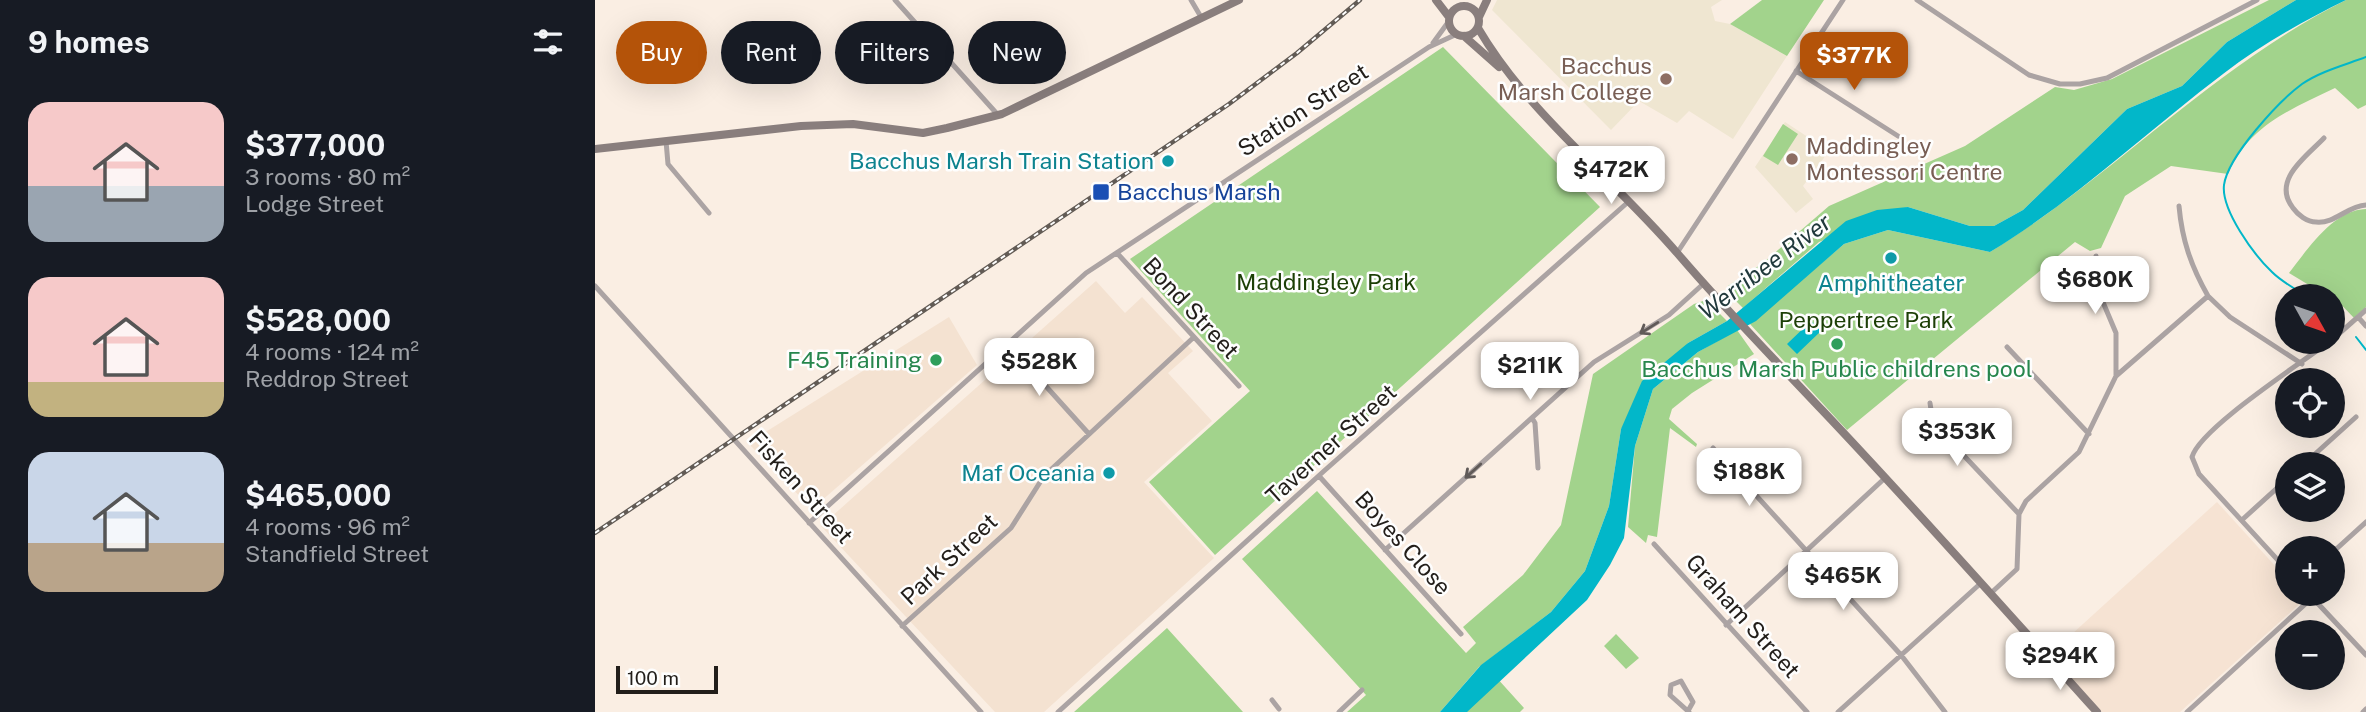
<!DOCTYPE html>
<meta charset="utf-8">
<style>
:root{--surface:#171b24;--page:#20242c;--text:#f1f3f6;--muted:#9ea1a6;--accent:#b45309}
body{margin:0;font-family:"Public Sans",sans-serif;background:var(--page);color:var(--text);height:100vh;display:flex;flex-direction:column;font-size:26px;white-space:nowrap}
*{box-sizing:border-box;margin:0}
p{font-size:23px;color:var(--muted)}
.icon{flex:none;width:38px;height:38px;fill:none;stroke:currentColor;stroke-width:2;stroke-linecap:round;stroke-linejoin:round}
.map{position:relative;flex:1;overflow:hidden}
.drawer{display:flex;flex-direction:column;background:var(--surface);width:595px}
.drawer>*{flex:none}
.hud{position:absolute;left:21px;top:21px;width:665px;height:63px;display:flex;gap:14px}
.needle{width:46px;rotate:130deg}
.controls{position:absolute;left:1680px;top:284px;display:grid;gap:14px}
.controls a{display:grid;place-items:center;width:70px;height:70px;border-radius:50%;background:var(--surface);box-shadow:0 7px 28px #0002;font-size:35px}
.scale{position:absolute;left:21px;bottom:18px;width:102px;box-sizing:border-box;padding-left:7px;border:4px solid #221e1a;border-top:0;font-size:19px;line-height:24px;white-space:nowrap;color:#221e1a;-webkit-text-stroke:5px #fefefe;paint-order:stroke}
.price{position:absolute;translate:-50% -60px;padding:0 16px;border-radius:14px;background:#fff;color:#222;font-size:23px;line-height:46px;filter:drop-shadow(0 2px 4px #0008)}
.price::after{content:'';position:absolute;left:50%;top:42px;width:21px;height:16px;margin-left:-10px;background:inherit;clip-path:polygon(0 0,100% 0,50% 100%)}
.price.selected{background:var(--accent);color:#fff}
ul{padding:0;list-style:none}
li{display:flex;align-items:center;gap:21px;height:175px;padding:0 28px}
li span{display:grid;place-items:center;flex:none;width:196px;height:140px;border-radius:21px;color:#555}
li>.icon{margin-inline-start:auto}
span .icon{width:84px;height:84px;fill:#fffc;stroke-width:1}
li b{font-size:30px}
h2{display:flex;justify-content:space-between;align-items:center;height:84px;padding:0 28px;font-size:30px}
.chip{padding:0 24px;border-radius:32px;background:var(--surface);box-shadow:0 7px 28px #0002;font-size:24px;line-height:63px}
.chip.selected{background:var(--accent);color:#fff}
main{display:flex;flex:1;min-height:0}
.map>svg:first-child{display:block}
</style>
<main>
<section class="drawer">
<h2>9 homes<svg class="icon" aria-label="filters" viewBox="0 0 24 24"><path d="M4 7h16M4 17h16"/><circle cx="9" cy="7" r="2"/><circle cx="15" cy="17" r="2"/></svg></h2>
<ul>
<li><span style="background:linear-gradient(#f6c9c9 60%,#9aa5b1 0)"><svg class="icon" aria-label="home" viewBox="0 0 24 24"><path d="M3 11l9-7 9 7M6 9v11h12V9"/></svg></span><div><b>$377,000</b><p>3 rooms · 80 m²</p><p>Lodge Street</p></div></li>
<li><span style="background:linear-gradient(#f6c9c9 75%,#c2b280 0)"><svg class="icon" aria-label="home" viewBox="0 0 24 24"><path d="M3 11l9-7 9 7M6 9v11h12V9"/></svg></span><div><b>$528,000</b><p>4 rooms · 124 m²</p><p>Reddrop Street</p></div></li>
<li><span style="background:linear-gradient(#c9d6e8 65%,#b9a48a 0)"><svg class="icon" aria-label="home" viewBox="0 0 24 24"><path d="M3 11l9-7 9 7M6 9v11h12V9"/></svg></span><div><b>$465,000</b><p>4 rooms · 96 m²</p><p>Standfield Street</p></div></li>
</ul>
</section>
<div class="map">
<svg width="1771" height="712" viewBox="0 0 1771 712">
<rect width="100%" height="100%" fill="#faeee3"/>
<path fill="#f4e2d1" d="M501,281L530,313L547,297L598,351L573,373L617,421L549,482L619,558L449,712H400L226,526Z
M354,317L382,365L217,509L153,443Z"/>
<path fill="#efe6d1" d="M902,0H1127L1116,7L1120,21L1135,24L1192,56L1138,139L1094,111L1082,123L1044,101L1016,130L897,10Z
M1190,122L1234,151L1208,186L1218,199L1201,213L1160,167Z"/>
<path fill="#f6e3d3" d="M1622,502L1692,579V593H1705L1710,599L1585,712H1507L1455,654Z"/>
<path fill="#a2d38c" d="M1167,0H1229L1192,56L1135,24Z
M1674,0H1701L1632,42L1587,86L1532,109L1428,210L1399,226H1375L1313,207L1224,242L1148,308L1134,294L1133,286L1168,263L1234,206L1370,146L1460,87L1479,90L1517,79Z
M1751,0H1771V105L1763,109L1740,88C1696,109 1653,126 1633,174L1576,166L1530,196L1506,248L1495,251L1480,242L1252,430L1155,324L1249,244L1293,230L1395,252C1520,175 1617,67 1751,0Z
M848,47L1005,207L620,555L554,482L655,391L535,259Z
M1188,124L1203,134L1183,165L1168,156Z
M1771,209V307L1759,318L1738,296H1732L1694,273C1713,249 1738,210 1771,209Z
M1111,300L1132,321L1093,343L1026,429L1014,506L990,571L956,612L884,667L845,712H752L771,695L647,559L722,491L871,653L881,643L868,627L928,575L966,525L998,374L1099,304Z
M1142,330L1159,354L1097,393L1077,409L1074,419L1102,444L1101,447L1075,428L1062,537L1053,535L1051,543L1033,527L1040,446L1058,389L1103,352Z
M572,628L648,712H479Z
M1021,634L1044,658L1031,669L1009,646Z
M901,677L929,708L925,712H861Z"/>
<path fill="#02b7c9" d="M1701,0H1751C1708,21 1666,45 1628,74C1550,133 1478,202 1395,252L1293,230L1249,244L1161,321L1103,352L1058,389L1040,446L1029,538L1015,565L992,600L872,712H845L886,665L956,612L990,571L1014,506L1026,429L1047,381L1093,343L1132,321L1251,221L1282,210L1313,207L1375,226H1399L1428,210L1532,109L1587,86L1632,42Z
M1216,321L1226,331L1202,354L1192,344Z"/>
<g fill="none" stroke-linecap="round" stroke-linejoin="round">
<path stroke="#02b7c9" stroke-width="2" d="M1712,296C1700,289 1687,282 1677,272C1659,255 1626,210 1629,185C1633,156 1684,101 1707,84C1726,71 1750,65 1771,57
M1738,311L1745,315
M1761,337L1771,350"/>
<path stroke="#aba3a3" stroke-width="5" d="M300,0L403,115
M596,0L606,17
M1322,0L1434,75L1465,84H1485L1512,78L1662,0
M838,43L854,21
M1201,71L1303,136
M1729,138C1712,156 1676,180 1698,208C1703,215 1712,222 1721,222C1740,224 1752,206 1771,205
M71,141L73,164L114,213
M1584,206C1587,240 1596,266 1613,296
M522,253L644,386
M1082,253L1248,0
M1501,256L1502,288L1521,333V376
M0,286L386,712
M1763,317L1771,326
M1738,339L1771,310
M413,344L494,434
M1412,347L1494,434
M1335,403L1338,423L1424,514
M937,418L940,423L943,468
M1118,448L1306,655L1350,712
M1709,464L1761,417
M724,476L866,634
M1648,519L1692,479
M214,523L491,273L834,47L862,34
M1059,544L1212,712
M790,550L999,362L1074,315L1107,285
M1738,552L1771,522
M1692,570L1604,474L1597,457C1605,428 1707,363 1735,341
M1713,593L1771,655
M1395,594L1422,569L1424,514L1431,501L1484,452L1521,376L1613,296L1635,317L1707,364
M1131,625L1290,478
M307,626L416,528L449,476L599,337
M677,700L684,709
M1093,711L1098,702L1086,681L1076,685L1075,695L1094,712
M463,712L729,471L1032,203
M744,712L767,690
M1243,712L1386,583
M1592,712L1717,598
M1768,712L1771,709"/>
<path stroke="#897e7d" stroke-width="8" d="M841,0L854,17
M854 21a15 15 0 1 1 30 0a15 15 0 1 1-30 0Z
M884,17L892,0
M883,28C934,115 1018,178 1083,254C1129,308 1178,358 1227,410C1321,509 1411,611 1502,712
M869,36L904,67
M0,149L206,126L258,124L328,133L352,128L407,114L644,0"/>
<defs>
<path id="rail" d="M0,533L634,104L702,53L765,0"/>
</defs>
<use href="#rail" stroke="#625b55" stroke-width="4.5"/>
<use href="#rail" stroke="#fefefe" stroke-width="2" stroke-dasharray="5" stroke-linecap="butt"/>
</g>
<defs><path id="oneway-shaft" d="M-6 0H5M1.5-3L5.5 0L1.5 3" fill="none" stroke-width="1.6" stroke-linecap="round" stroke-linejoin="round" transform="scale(1.75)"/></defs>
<g stroke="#605a58">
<use href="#oneway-shaft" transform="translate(1054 328) rotate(148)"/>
<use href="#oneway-shaft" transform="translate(878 471) rotate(138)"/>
</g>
<g fill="#8d6e63" stroke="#fefefe" stroke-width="2.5">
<circle cx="1071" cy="79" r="7"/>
<circle cx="1197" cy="159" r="7"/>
</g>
<g fill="#0f9aa8" stroke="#fefefe" stroke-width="2.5">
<circle cx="573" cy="161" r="7"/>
<circle cx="1296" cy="258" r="7"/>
<circle cx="514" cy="473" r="7"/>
</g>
<rect fill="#1a4fb4" stroke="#fefefe" stroke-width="2.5" x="497" y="183" width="18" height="18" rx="3.5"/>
<g fill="#2e9e5b" stroke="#fefefe" stroke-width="2.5">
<circle cx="1242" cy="344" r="7"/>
<circle cx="341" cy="360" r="7"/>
</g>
<g text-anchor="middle" stroke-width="5" stroke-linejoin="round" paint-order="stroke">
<g font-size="23" fill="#785e54" stroke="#fefefe" text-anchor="end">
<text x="1057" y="74">Bacchus<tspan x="1057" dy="26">Marsh College</tspan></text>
<text x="1211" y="154" text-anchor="start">Maddingley<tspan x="1211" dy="26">Montessori Centre</tspan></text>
</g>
<g font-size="23" fill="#221e1a" stroke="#fefefe">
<text transform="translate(708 110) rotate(-33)" y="8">Station Street</text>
<text transform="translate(596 308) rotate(47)" y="8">Bond Street</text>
<text transform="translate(736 444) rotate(-42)" y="8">Taverner Street</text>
<text transform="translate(206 487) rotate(48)" y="8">Fisken Street</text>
<text transform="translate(808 543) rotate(48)" y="8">Boyes Close</text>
<text transform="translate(354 559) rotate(-43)" y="8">Park Street</text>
<text transform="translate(1148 616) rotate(48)" y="8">Graham Street</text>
</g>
<g font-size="23" fill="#0d838f" stroke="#fefefe" text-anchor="end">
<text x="559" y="169">Bacchus Marsh Train Station</text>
<text x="1296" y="291" text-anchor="middle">Amphitheater</text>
<text x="500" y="481">Maf Oceania</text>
</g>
<g font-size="23" fill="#164399" stroke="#fefefe" text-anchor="start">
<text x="522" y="200">Bacchus Marsh</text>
</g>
<g font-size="23" fill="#1c3f06" stroke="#fefefe">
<text x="731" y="290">Maddingley Park</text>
<text x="1271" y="328">Peppertree Park</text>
</g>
<g font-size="23" fill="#27864d" stroke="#fefefe" text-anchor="end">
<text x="327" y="368">F45 Training</text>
<text x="1242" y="377" text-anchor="middle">Bacchus Marsh Public childrens pool</text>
</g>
<g font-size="24" font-style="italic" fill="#21393c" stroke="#fefefe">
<text transform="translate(1170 267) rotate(-37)" y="8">Werribee River</text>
</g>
</g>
</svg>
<div class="controls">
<a><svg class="needle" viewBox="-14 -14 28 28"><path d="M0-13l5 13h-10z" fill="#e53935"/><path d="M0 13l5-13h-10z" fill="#9ea1a6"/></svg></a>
<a><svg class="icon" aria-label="locate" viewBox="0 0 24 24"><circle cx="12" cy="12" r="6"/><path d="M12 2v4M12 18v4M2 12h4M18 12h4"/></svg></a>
<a><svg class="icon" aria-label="layers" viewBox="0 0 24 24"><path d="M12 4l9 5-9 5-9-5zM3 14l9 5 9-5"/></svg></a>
<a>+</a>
<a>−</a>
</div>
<div class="scale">100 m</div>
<b class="price selected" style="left:1259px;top:92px">$377K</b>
<b class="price" style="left:1016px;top:206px">$472K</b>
<b class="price" style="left:1500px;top:316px">$680K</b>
<b class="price" style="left:444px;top:398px">$528K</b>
<b class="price" style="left:935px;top:402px">$211K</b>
<b class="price" style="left:1362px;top:468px">$353K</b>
<b class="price" style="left:1154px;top:508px">$188K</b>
<b class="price" style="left:1248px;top:612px">$465K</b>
<b class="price" style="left:1465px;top:692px">$294K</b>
<div class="hud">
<a class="chip selected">Buy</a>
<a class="chip">Rent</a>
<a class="chip">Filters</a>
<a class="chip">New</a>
</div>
</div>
</main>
